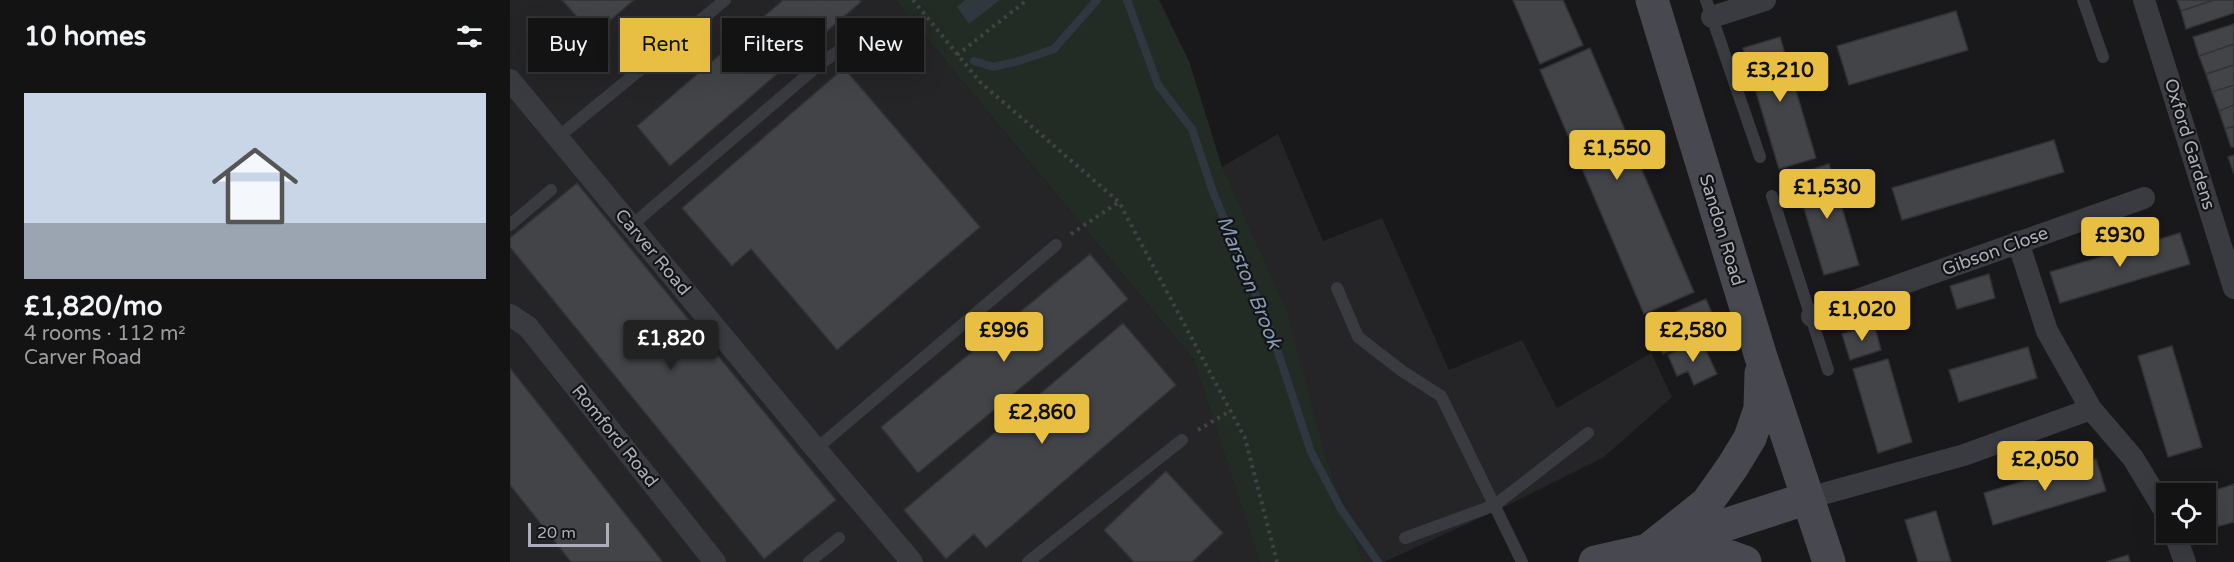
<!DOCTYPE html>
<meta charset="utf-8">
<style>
:root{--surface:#131314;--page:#202022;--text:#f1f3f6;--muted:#9d9ea0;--line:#323234;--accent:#e9bf43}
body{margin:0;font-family:"Varela Round",sans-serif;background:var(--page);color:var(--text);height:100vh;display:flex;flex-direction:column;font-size:22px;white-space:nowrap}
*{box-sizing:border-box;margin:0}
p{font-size:20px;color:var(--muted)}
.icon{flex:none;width:33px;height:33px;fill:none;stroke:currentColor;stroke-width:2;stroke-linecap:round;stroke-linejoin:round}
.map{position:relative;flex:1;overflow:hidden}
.drawer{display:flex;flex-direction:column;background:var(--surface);width:510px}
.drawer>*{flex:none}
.guide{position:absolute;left:18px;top:18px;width:570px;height:54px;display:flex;gap:12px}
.tools{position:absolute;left:1646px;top:483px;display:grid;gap:12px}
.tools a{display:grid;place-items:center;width:60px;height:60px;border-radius:0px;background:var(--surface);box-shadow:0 6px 24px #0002,0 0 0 2px var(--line);font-size:30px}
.scale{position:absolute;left:18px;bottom:15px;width:81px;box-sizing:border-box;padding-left:6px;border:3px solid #acafba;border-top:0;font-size:16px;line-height:21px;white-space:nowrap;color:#acafba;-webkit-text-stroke:4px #141416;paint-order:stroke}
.price{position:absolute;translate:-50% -51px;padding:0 14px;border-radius:6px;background:var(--accent);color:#111;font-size:20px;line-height:39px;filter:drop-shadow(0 2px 3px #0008)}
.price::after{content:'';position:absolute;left:50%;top:36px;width:18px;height:14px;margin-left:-9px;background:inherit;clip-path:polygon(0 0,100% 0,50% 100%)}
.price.on{background:#222;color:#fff}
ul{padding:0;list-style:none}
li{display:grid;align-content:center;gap:12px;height:318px;padding:0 24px}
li+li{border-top:2px solid var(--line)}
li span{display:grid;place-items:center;height:186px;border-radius:0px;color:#555}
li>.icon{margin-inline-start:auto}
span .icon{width:108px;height:108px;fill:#fffc;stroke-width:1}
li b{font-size:26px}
h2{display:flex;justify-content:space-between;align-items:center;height:72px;padding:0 24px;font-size:26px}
.tag{padding:0 21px;border-radius:0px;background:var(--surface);box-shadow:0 6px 24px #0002,0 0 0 2px var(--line);font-size:21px;line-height:54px}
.tag.on{background:var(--accent);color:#111}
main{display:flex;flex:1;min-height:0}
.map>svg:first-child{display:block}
</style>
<main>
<section class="drawer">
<h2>10 homes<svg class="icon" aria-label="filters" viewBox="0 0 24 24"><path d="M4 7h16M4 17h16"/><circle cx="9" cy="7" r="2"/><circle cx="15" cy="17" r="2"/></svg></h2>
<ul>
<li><span style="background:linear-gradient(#c9d6e8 70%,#9aa5b1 0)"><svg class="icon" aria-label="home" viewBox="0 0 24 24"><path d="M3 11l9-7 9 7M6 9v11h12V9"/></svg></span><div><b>£1,820/mo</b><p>4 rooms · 112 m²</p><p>Carver Road</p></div></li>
</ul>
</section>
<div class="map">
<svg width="1724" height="562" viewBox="0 0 1724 562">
<rect width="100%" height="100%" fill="#19191b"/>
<path fill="#252528" d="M0,0H385L683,359L750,562H0Z
M768,134L813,241L872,218L939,370L1012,340L1047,408L1141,353L1162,397L1094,457L992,508L874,562H853L712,167Z"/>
<path fill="#232b25" d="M385,0H649L679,61L712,167L777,312L814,452L853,562H750L683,359Z"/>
<path fill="#2f373f" d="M455,0H490L459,24L447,7Z"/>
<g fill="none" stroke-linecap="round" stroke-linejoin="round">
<path stroke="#2f373f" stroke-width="8" d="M617,0L648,85L682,129L703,192L762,334L801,452L831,509L868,562
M464,61L483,67L509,61L544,49L587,0"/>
</g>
<path fill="#434448" stroke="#333337" stroke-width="1.5" d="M52,0H124L83,35Z
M273,0H349L351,2L160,166L127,126Z
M1003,0H1053L1073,45L1030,64Z
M1667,0H1704L1671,11Z
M1704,0H1724V13L1676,29L1671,11Z
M1446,11L1458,50L1339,85L1327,46Z
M1724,24V44L1689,56L1683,37Z
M1270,37L1306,158L1269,169L1233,48Z
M1724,44V65L1696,74L1689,56Z
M1080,48L1184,292L1134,314L1030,70Z
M1724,65V85L1702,92L1696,74Z
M334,68L470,227L327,350L241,249L222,266L172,208Z
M1724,85V105L1709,111L1702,92Z
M1724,105V126L1715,129L1709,111Z
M1724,126V147H1721L1715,129Z
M1544,140L1554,172L1392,220L1382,188Z
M1724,155V174L1718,157Z
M1319,164L1349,265L1314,275L1284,175Z
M67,183L326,500L254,559L0,247V238Z
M1670,233L1680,264L1550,303L1540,272Z
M580,254L618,299L408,473L371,427Z
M1479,274L1485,298L1447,309L1440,286Z
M1196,299L1209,330L1153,354L1140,323Z
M613,323L666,385L476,548L464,534L436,559L394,510Z
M1364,324L1371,350L1340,360L1332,334Z
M1191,340L1207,374L1184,385L1178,371L1167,376L1158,355Z
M1662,346L1692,447L1658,457L1628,356Z
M1518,347L1527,378L1449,402L1439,370Z
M1378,359L1402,442L1368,453L1343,369Z
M0,368L153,562H61L0,485Z
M1586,459L1596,491L1483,525L1474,493Z
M656,471L713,533L682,562H624L594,530Z
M1724,484V522L1695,530L1694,494Z
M1426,511L1441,562H1408L1395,520Z
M1618,555L1620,562H1596Z"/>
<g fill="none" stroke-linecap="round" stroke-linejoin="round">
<path stroke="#404247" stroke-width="4" stroke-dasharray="3 4.5" stroke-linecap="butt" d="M403,0L470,82L609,202L735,438L767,562
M447,55L517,0
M561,234L609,202
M688,430L720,411"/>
<path stroke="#3a3b40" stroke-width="12" d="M1196,0L1250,157
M1573,0L1593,57
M47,138L215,0
M1262,196L1318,370
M0,225L41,190
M122,225L310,64L337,45L363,33L382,44L403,66
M827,288L848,337L892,371L931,396L1012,562
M306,449L546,245
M895,538L985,505L1078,433
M299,562L329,538
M518,562L672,440"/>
<path stroke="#3a3b40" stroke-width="22" d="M1634,0L1724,288
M1202,17L1255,0
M0,80L306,449L402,562
M1508,242L1537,331L1581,409L1623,458L1656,513
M0,315L18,327L205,562
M1302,316L1634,198
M1298,498L1454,455L1581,409
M1664,532L1675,562"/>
<path stroke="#484950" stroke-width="33" d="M1142,0L1251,357L1319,562
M1138,550L1197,503L1223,466L1240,438L1250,409L1251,373
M1154,551L1221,557L1235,562
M1085,562L1138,550L1298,498"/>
</g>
<g text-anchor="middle" stroke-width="4.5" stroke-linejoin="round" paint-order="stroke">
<g font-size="18" fill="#acafba" stroke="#141416">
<text transform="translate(1680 144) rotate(73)" y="6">Oxford Gardens</text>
<text transform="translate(1212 230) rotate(73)" y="6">Sandon Road</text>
<text transform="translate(1485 251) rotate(-20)" y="6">Gibson Close</text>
<text transform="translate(143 252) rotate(50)" y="6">Carver Road</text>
<text transform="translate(105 436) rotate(51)" y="6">Romford Road</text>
</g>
<g font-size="20" font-style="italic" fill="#859ab3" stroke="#141416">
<text transform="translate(740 282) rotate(68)" y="7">Marston Brook</text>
</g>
</g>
</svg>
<div class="tools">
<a><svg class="icon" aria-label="locate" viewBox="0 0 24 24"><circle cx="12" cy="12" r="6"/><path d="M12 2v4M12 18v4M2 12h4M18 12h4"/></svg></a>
</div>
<div class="scale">20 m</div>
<b class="price" style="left:1270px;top:103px">£3,210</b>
<b class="price" style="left:1107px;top:181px">£1,550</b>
<b class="price" style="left:1317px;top:220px">£1,530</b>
<b class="price" style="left:1610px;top:268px">£930</b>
<b class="price" style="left:1352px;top:342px">£1,020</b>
<b class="price" style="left:494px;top:363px">£996</b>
<b class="price" style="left:1183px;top:363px">£2,580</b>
<b class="price on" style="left:161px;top:371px">£1,820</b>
<b class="price" style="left:532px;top:445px">£2,860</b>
<b class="price" style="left:1535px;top:492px">£2,050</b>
<div class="guide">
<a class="tag">Buy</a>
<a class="tag on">Rent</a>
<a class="tag">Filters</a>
<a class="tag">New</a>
</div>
</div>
</main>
